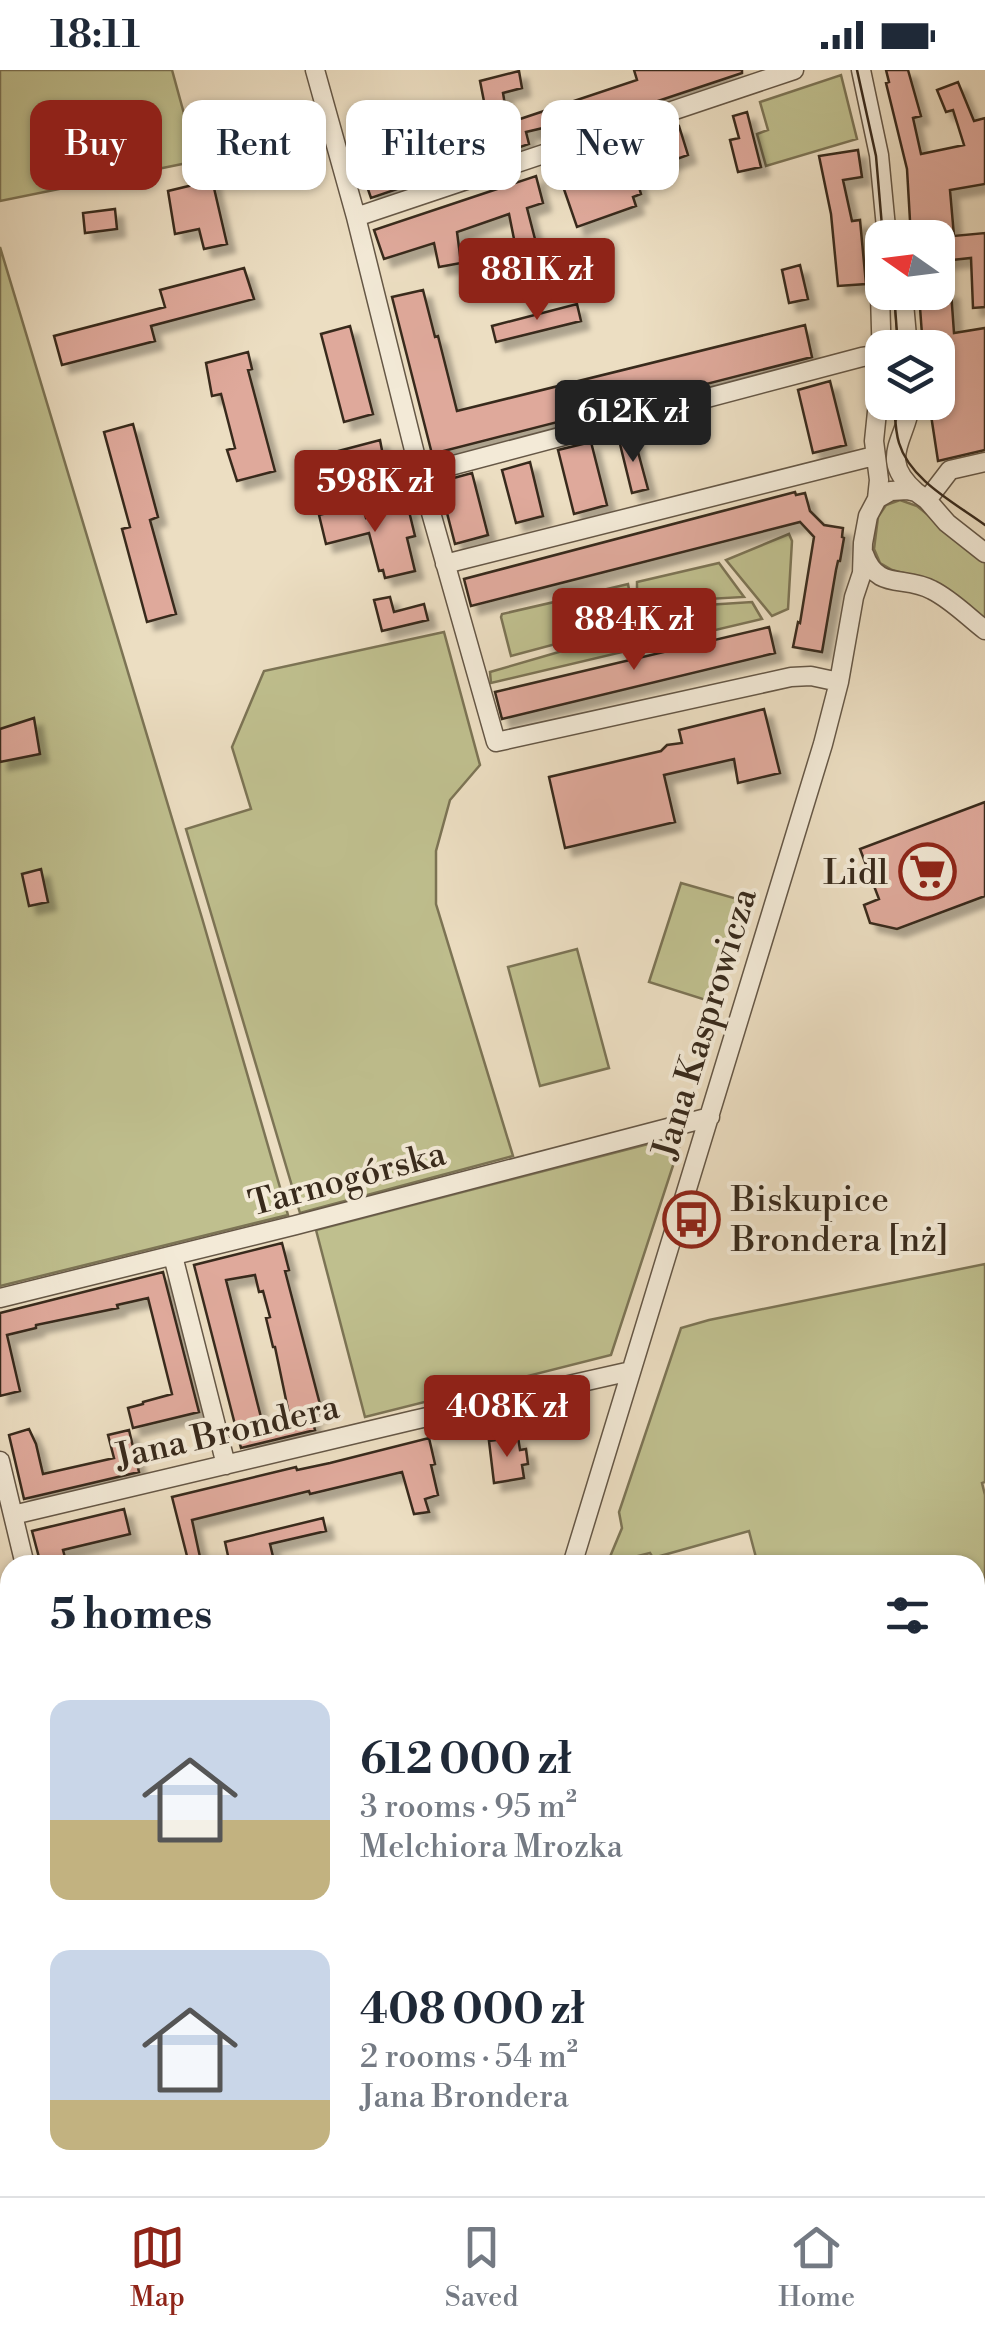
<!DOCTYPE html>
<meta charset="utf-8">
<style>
:root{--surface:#fff;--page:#f6f6f7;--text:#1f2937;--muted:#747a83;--line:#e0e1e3;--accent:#8f2418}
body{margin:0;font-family:"Libre Bodoni",serif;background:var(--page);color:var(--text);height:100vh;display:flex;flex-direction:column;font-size:38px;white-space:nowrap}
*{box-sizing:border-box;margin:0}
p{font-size:32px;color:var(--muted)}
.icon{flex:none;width:55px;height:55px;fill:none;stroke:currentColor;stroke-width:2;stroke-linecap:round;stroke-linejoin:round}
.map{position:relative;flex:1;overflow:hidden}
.details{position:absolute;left:0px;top:1485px;width:985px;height:642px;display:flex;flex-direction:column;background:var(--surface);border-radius:30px 30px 0 0;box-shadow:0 2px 8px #0004}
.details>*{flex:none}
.top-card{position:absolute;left:30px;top:30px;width:925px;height:90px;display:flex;gap:20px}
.needle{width:65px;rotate:284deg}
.tools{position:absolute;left:865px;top:150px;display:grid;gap:20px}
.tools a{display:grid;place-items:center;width:90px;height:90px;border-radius:20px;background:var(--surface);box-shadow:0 2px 8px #0004;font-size:50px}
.price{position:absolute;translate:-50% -85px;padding:0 22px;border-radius:10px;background:var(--accent);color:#fff;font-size:32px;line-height:65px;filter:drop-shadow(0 2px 5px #0008)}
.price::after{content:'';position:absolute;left:50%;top:60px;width:30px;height:22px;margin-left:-15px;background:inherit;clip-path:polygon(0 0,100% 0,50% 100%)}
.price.active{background:#222;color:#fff}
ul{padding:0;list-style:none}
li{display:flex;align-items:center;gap:30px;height:250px;padding:0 50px}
li span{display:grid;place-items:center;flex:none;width:280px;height:200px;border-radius:20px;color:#555}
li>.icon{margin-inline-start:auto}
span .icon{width:120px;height:120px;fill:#fffc;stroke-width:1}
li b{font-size:42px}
h2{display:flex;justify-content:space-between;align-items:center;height:120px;padding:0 50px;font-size:42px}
.tag{padding:0 35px;border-radius:20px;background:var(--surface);box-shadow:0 2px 8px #0004;font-size:35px;line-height:90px}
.tag.active{background:var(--accent);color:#fff}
.status{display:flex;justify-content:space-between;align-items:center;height:70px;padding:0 50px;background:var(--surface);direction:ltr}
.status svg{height:28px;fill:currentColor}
.tab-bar{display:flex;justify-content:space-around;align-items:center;height:140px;border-top:2px solid var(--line);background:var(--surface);font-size:28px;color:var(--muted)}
.tab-bar a{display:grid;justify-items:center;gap:5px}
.tab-bar .active{color:var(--accent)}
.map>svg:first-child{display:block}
</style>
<div class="status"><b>18:11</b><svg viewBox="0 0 49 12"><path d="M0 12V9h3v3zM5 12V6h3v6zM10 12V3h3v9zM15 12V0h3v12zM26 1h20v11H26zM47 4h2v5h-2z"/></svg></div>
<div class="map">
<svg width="985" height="2126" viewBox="0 0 985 2126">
<defs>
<filter id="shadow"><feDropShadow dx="8" dy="8" stdDeviation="2.5" flood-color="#0004"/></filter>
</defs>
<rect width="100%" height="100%" fill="#ecdec2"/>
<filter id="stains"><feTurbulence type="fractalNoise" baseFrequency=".002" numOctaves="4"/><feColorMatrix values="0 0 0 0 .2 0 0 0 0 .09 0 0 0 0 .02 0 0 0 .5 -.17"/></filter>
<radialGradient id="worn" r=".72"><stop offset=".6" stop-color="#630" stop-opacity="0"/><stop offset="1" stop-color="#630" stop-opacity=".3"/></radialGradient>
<path fill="#bfbf8e" stroke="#7c7455" stroke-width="2.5" d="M0,0H172L197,91L0,131Z
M841,5L857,69L766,96L757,64L768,60L760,32Z
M0,177L202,848L288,1145L0,1216Z
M900,430L917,436L985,491V553L926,509L892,500L880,493L874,479L878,447L886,435Z
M789,464L792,471L788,539L772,546L726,490Z
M719,493L744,527L654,532L648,525L637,524V512Z
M628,514L630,525L621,534L619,545L578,565L590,523Z
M576,527L567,571L511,586L501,547L502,544Z
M752,532L762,549L491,613L490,602L576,577L621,555L642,560L654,554L660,538Z
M444,562L480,695L450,730L436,781V834L513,1086L300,1143L186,759L251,739L232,677L264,601Z
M681,813L741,830L709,931L649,912Z
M577,879L609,998L540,1016L508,897Z
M683,1065L611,1285L365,1347L316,1160Z
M985,1194V1412L982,1413L985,1425V1566L975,1568V1495H758L749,1461L653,1488L650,1483L607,1494L622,1458L619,1442L681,1258L709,1250Z
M985,1646V2126H481L476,2118H975V1648Z"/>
<path fill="#dfa99b" stroke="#382a1c" stroke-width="2.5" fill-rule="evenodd" filter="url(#shadow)" d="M634,0H742V3L547,68L543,58L526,62L529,74L371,128L361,99L385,91L388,107L412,102L409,83L489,57L480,11L519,1L522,18L503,23L508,53L637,10Z
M886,0H908L921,46L913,48L921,84L964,75L953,40L946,42L937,20L958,12L974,51L985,48V114L950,120L954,166L985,163V237L973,238L971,188L943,191L938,183V168H911L907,99L886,13L889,12Z
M747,42L761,97L738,102L730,70L739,68L733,46Z
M679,56L688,85L635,104L641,124L633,127L636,136L577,157L557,99Z
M858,80L862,107L843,110L852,151L860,150L866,214L838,216L831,144L819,86Z
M207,88L227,174L204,179L199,159L175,164L168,121L197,114L192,92Z
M536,106L543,133L527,138L535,169L515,174L509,144L457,162L461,193L439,197L434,173L384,189L374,160Z
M115,139L117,159L85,163L83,143Z
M800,195L808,229L789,233L782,200Z
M244,198L254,229L151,256L155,271L62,295L54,266L165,237L160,220Z
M423,220L435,267L438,266L457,341L805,255L812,287L432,384L392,227Z
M951,221L954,263L985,258V380L938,391L929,332H938V278H923L919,224Z
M577,234L581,251L496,272L492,256Z
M350,256L373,344L344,352L321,264Z
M248,282L252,299L248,300L275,401L237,411L227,380L235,378L221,324L212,326L206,293Z
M830,311L846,375L813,383L798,320Z
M133,354L158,447L150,450L176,544L147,552L122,459L130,457L104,362Z
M634,367L648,419L632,423L619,370Z
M380,370L386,401L340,413L331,383Z
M591,372L607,435L574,444L558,380Z
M530,392L543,446L516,453L502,400Z
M472,403L488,465L455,474L439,412Z
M795,422L796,425L805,423L810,441L824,455L843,458L842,467L844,468L840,491H838L836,500L822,582L793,577L798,552L800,553L814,467L800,452L471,536L464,509Z
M362,434L366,448L408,437L415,466L407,468L415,501L385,508L383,500L379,501L369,463L326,474L319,445Z
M390,527L394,542L424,534L428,550L382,561L374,530Z
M769,557L775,583L502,649L495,622Z
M764,639L780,703L738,713L734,689L664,705L675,752L565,778L549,707L661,681L667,675L682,673L679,660Z
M34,648L40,684L0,692V659Z
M985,732V826L897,859L870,853L864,835L879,829L860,779Z
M41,799L48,832L29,836L22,804Z
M282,1173L289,1200L285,1201L322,1342L311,1346L315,1360L241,1378L194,1195ZM255,1205L259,1222L263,1221L270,1247L266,1248L273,1277H275L290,1349L263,1355L226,1210Z
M163,1202L199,1342L133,1358L128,1338L143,1334V1332L172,1324L148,1228L117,1235L118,1238L36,1255V1258L7,1265L20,1321L0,1326V1243Z
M29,1359L36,1374L43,1404L114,1388L108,1365L129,1360L139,1402L24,1429L9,1365Z
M518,1367L520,1380L526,1379L528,1394L522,1395L524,1408L494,1413L489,1371Z
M429,1368L435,1394L431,1395L438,1425L425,1429L429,1442L414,1444L402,1402L310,1424L309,1421L192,1450L200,1487L188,1490L172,1427L296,1397L297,1400L330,1393Z
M124,1439L130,1464L63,1480L67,1495H41L32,1461Z
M323,1448L326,1461L270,1474L275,1495H230L225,1472Z"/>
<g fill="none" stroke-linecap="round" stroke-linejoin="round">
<defs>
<path id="minor" d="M315,0L356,147L420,404L496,672L791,607L811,606L839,612
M861,0L879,85L887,168
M356,147L794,0
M903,222L908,278
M911,332C906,371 877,388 916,422
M420,404L862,287L882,284
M877,429L879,410L874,371L882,293L880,224L882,217
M927,430L950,400L985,392
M864,484C877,521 904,505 932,520C952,530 968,547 985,560
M445,494L874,386
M173,1186L226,1395
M0,1228L296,1155L710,1047
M0,1391L25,1495
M13,1445L414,1350L631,1301
M572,1495L823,674L839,612L854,527L862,503L863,473L868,446L877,429L891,421L907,420L916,422L927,430L947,453L985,483
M0,1722L10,1720
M218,2126L251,2118
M378,2126L380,2118"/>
</defs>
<use href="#minor" stroke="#655746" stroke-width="21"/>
<use href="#minor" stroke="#f3ead7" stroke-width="18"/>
<path stroke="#382a1c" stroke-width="2.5" d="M857,0L876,86L883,168
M894,222L898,278
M894,332C895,345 895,360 899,373C910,410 955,433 985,455"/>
</g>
<defs>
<symbol id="supermarket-ring" viewBox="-11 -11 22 22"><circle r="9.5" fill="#f3ead7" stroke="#8f2418" stroke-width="1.5"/><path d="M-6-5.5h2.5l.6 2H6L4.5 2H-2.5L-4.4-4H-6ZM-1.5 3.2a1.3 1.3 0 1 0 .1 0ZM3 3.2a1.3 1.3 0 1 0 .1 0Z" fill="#8f2418"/></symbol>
<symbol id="bus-ring" viewBox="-11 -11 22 22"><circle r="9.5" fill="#f3ead7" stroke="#8f2418" stroke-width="1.5"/><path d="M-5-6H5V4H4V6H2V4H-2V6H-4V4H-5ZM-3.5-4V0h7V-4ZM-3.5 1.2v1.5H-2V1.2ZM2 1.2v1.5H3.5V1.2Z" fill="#8f2418"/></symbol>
</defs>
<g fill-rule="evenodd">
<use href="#supermarket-ring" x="896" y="770" width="63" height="63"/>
<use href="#bus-ring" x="660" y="1118" width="63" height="63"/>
</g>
<g text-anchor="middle" stroke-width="8" stroke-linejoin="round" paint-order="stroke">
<g font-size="35" fill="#382a1c" stroke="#f3ead7" text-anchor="end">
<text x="888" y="814">Lidl</text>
<text x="731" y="1141" text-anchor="start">Biskupice<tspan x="731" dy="40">Brondera [nż]</tspan></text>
</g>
<g font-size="35" fill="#382a1c" stroke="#f3ead7">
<text transform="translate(704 953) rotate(-73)" y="12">Jana Kasprowicza</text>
<text transform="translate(347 1108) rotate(-15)" y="12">Tarnogórska</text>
<text transform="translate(227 1361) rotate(-13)" y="12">Jana Brondera</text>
</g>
</g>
<rect width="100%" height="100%" filter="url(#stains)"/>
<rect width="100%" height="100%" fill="url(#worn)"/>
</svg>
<div class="tools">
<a><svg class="needle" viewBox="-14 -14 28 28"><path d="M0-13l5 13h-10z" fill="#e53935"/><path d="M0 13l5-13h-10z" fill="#747a83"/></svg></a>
<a><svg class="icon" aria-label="layers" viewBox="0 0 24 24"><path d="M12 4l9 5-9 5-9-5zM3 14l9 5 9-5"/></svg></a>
</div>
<b class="price" style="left:537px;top:253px">881K zł</b>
<b class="price active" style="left:633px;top:395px">612K zł</b>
<b class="price" style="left:375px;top:465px">598K zł</b>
<b class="price" style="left:634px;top:603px">884K zł</b>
<b class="price" style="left:507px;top:1390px">408K zł</b>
<div class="top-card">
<a class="tag active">Buy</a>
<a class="tag">Rent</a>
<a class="tag">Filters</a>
<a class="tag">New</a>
</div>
<section class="details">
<h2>5 homes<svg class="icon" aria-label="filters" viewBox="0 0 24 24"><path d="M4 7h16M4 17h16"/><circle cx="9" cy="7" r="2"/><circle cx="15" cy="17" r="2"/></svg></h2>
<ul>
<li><span style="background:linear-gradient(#c9d6e8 60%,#c2b280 0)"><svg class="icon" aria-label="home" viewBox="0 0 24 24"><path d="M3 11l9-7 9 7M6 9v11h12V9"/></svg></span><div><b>612 000 zł</b><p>3 rooms · 95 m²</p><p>Melchiora Mrozka</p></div></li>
<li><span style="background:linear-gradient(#c9d6e8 75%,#c2b280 0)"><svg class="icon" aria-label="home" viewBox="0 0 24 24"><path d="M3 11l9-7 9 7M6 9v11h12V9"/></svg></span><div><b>408 000 zł</b><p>2 rooms · 54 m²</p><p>Jana Brondera</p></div></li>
</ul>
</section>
</div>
<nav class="tab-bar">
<a class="active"><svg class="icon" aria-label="map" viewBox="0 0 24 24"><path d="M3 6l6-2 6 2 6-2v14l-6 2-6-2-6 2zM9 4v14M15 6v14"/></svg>Map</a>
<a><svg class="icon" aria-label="saved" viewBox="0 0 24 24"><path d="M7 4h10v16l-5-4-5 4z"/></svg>Saved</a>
<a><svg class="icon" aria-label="home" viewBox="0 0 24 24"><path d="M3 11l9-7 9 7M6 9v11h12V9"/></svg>Home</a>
</nav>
